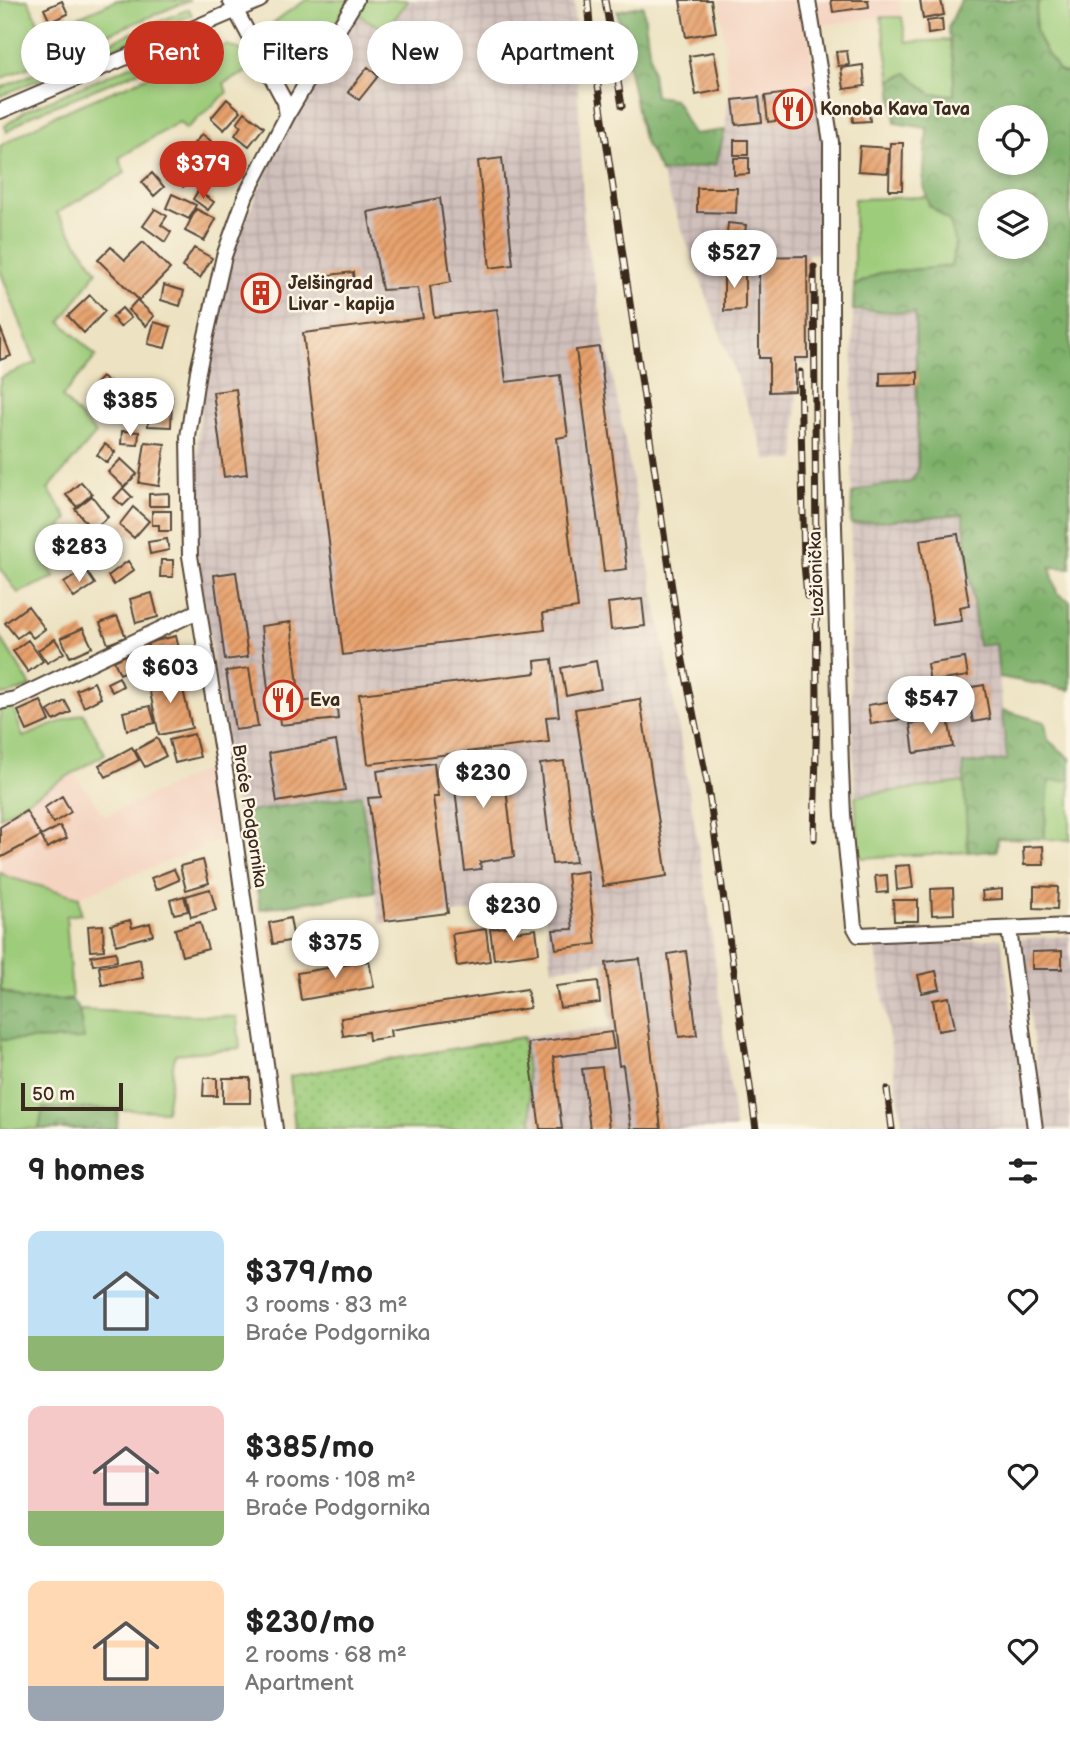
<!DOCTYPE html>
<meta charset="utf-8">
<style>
:root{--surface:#fff;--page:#f6f6f6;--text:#222;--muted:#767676;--accent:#c8321e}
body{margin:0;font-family:"Balsamiq Sans",sans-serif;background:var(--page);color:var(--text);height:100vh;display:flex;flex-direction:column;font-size:26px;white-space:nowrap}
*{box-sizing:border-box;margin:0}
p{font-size:23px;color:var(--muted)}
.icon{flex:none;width:38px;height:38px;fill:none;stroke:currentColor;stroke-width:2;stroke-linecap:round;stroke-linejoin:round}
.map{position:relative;height:1129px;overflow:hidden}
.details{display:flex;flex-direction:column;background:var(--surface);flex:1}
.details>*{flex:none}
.hud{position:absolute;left:21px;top:21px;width:700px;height:63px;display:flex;gap:14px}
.controls{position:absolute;left:978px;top:105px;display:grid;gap:14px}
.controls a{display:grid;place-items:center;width:70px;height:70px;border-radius:50%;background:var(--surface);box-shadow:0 4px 10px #0003;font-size:35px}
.scale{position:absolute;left:21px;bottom:18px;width:102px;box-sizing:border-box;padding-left:7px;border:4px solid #3b2a1e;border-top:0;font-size:19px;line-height:24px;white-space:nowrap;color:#3b2a1e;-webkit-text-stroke:5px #fcf5e5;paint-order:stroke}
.price{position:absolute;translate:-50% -60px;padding:0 16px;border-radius:24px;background:#fff;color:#222;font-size:23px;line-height:46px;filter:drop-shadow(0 2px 4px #0008)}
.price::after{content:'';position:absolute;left:50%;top:42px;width:21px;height:16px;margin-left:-10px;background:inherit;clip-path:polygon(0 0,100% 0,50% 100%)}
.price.current{background:var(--accent);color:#fff}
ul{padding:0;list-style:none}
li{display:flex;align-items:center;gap:21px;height:175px;padding:0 28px}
li span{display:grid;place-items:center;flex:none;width:196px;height:140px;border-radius:14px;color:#555}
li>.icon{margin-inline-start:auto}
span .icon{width:84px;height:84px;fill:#fffc;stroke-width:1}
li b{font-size:30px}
h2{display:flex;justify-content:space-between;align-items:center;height:84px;padding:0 28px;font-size:30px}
.tag{padding:0 24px;border-radius:32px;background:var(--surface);box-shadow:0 4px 10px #0003;font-size:24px;line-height:63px}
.tag.current{background:var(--accent);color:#fff}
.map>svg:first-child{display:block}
</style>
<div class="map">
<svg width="1070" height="1129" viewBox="0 0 1070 1129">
<defs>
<pattern id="industrial-grid" width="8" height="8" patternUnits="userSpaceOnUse" patternTransform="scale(1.75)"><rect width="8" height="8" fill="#d0c0bc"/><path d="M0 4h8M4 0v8" fill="none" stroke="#b4a5a1"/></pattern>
<pattern id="forest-crowns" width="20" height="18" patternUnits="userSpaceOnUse" patternTransform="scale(1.75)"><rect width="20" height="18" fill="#7eb06a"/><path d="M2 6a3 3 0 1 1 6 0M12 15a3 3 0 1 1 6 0" fill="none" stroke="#688f57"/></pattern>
<pattern id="park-dots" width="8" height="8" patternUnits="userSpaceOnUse" patternTransform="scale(1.75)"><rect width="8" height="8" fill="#9dcc7a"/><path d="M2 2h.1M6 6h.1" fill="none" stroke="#88af69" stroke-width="1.8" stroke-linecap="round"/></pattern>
<pattern id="building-hatch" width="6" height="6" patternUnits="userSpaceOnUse" patternTransform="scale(1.75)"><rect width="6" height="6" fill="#e7a06c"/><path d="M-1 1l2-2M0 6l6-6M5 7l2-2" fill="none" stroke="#bc8358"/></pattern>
</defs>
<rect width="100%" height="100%" fill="#fcf5e5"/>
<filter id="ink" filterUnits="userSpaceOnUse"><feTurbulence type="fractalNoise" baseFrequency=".0143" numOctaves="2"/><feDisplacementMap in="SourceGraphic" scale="14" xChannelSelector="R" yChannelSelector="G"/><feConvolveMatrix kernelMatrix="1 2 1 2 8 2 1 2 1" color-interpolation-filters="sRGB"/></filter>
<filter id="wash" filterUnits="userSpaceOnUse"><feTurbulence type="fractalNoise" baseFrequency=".00686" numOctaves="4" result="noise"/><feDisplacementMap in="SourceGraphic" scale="28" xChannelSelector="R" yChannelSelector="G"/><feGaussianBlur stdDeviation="1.57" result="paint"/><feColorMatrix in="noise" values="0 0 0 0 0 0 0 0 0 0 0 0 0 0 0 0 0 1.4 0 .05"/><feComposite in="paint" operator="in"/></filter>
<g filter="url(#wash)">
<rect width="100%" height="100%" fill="#ede3c3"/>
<path fill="#f4d3c1" d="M720,0H899L902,17H881L808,27L815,83L729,97Z
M211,767L223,839L79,897L8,877L0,872V817L74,773L105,816Z"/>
<path fill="url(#industrial-grid)" d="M409,0H574L584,226L669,672L709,911L735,1129H533L523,1037L611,1028L603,962L552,969L543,902L380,924L361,795L237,813L198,564L195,505L198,430L206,373L224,276L241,230L277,148L357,14L385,30Z
M815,83L825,152L824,253L808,254L810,364L797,363L796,460H767L661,173L716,164L725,130L729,97Z
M853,310L915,313L918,472L911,482L866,488L852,494Z
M963,514L978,645L996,643L1007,761L963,764L965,782L855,796L850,664L851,524Z
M1070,936V1129H1046L1019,939Z
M1001,938L1030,1129H903L876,949Z"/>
<path fill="#9dcc7a" stroke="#6c7b4c" stroke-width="2" d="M0,0H28L43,32L117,0H190L0,79Z
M306,0H350L298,80L286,81L263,38C269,21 292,10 306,0Z
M365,0H409L385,30L357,14Z
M1039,0H1070V74L1059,71C1041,43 1029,35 1039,0Z
M189,9L192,15L0,96V88Z
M881,17H902L906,42L950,40L954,63V95L931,94L907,73L891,81Z
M206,34L204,44L30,116L7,132L5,126L27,110Z
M227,45L248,53L255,68L224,83L227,93L186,129L179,122L119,158L125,173L57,213L97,271L61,322L96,356L62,397L96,434L48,489L68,519L39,552L55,577L18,593L0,568V378L36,363L0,270V146L54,116L218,47Z
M927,197C930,210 942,211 949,221C959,234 954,252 951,266L880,273L854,286V199Z
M0,636L31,686L10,694L0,695Z
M12,704L23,737L83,713L105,754L0,817V709Z
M1049,780H1070V840L1044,839Z
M965,782L968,852L860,858L855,796Z
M0,872L8,877L79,897L81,914L66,916L72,1000L22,999L1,990Z
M79,1010L237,1017L240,1048L175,1054L166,1111L44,1108L39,1129H0L2,1081H0V1040L83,1039Z"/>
<path fill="url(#forest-crowns)" stroke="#5c6d44" stroke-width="2" fill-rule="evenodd" d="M961,0H1039C1029,34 1041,43 1059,71L1070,74V568L1050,567L1057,593L1070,601V690L999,677L996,644L978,646L963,514L851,524L852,494L866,488L910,482L918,471L915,313L853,310L854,286L880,273L951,266L956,244L950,222L929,205L923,184L927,128L895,123L891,81L907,73L931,94L954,95V63L948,28ZM990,117H1036V163H990ZM990,201H1036V247H990Z
M643,5L655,96L674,99C683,110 684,123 694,134L725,130L716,164L661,173L643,139L617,11Z
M1002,710L1045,722L1048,740L1070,758V780L1049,781L1044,839L997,838L996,851L968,852L963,764L1007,760Z
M361,795L375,892L260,909L246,812Z
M0,962L1,991L22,999L72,1000L79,1010L84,1039L0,1040Z
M43,1108L118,1109L117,1129H39Z"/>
<path fill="url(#park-dots)" stroke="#6c7b4c" stroke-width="2" d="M523,1037L533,1129H295L290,1076Z"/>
<g id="blocks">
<path fill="url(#building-hatch)" d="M680,0H711L716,32L686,37Z
M831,0H868L869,7L833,12Z
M920,0H941L944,15L923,19Z
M62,1L68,14L50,22L44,9Z
M942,19L943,32L928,34L927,21Z
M847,51L849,65L838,66L836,52Z
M714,52L721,90L696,95L689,56Z
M863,65L865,86L844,89L841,68Z
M368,67L378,76L359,100L348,92Z
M797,92L800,118L768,122L765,96Z
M759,97L762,122L736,125L733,100Z
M227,99L241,111L224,130L211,118Z
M868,106L870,121L853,122L852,108Z
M245,112L264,127L249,146L235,135L241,126L237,123Z
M202,134L211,141L196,160L187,152Z
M734,140H748V155H734Z
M890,143H903L902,190H889Z
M860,146L889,148L888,173L858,171Z
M211,149L237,163L225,185L199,171Z
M502,158L513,265L490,268L478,161Z
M734,158H749V174L734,175Z
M181,166L192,181L183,187L172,172Z
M152,173L164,187L154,196L142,182Z
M697,188H737L736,213L697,212Z
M198,191L214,202L208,210L193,199Z
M172,194L196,205L189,219L166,208Z
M440,198L451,282L430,286L434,317L497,309L506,382L560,375L568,436L557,438L578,608L543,613L545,630L343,655L303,333L423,318L418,288L382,290L368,212Z
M155,209L167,216L161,225L171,232L165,242L143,226Z
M196,209L216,219L204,241L185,231Z
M728,223L746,225L742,258L725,256Z
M143,242L170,269L139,300L98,260L111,247L125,260Z
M194,248L212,258L200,278L182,267Z
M807,256L808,358H795V391L769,392V358H759V257Z
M724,270H745V310L724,311Z
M353,272L354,284L314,290L312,277Z
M268,284L271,300L254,302L251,286Z
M164,285L184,291L180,306L161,300Z
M90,295L105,311L84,333L68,316Z
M137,300L154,316L146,326L128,310Z
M122,308L131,318L120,327L112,317Z
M154,322L171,327L165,348L148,344Z
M0,327L11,356L0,360Z
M599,347L627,569L604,572L576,350Z
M918,372V385L880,386V373Z
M102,377L117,391L109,400L93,387Z
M236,389L247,474L224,477L213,392Z
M119,396L141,414L133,424L111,406Z
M156,396H172L171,427L148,426L149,406H155Z
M122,431L139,432L138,445L121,444Z
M145,442L165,444L159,486L139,483Z
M105,444L115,452L107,463L97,455Z
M121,459L137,474L124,487L108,472Z
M81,482L92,494L77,507L66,495Z
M123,488L132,497L123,506L114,498Z
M169,493V506H149V494Z
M92,496L108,517L92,530L75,509Z
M133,507L149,521L134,538L119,525Z
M152,511H171V531H159V525H152Z
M958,534L969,605L960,607L962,621L933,625L920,540Z
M167,539L169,550L150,554L148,542Z
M71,543L77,551L59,565L53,558Z
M161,560H173V577H160Z
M128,561L134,570L114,585L108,576Z
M85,569L95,584L74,598L64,583Z
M236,572L248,657L225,660L214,575Z
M152,593L158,617L136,623L130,599Z
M642,599L645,626L611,630L608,603Z
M28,606L45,629L33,638L27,631L17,638L5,623Z
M117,616L126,637L108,644L100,623Z
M291,622L298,686L268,689L261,626Z
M83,628L92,647L70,657L61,638Z
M176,636L181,658L152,664L147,643Z
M55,639L64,653L47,663L38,650Z
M28,640L43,661L28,672L13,651Z
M138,649L145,663L120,674L114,661Z
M965,658L968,676L930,682L927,664Z
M552,659L559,716L546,717L549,742L368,764L359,694L536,673L535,661Z
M596,661L601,689L566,696L561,668Z
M249,668L258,727L235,730L226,671Z
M179,673L192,728L159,735L148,683Z
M119,677L123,686L112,692L107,683Z
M94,682L101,698L84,707L76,690Z
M984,685L990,719L973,722L967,688Z
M946,692L949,712L871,724L868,705Z
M336,698L338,719L280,725L278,704Z
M640,699L667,876L603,886L575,709Z
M41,701L50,721L27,731L18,711Z
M65,701L71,712L54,721L48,711Z
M150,706L155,723L127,730L123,712Z
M948,718L953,747L914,753L910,724Z
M194,734L200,757L175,763L169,740Z
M157,738L166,756L145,767L135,750Z
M336,741L345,790L277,802L269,753Z
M132,747L139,760L106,777L99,765Z
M502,754L514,857L480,862L481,869L465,871L452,765L465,764V758Z
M564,761L576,862L552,864L540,764Z
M434,763L438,797H433L448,913L385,921L368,798L381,797L377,771Z
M62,796L71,812L53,823L44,808Z
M26,811L41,836L0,858V827Z
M60,826L67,838L47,848L41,836Z
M1043,846L1044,865H1024L1023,847Z
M203,860L209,883L186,890L180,866Z
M910,865L913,888L897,890L895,866Z
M174,869L179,880L156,890L151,878Z
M587,871L596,944L556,949L553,930L573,929L567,874Z
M887,875L888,892L877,893L875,876Z
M1034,886L1058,887L1057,909L1034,908Z
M953,888L954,914L932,915L931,889Z
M210,889L216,910L191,917L186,896Z
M1002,889V899L983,900L982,891Z
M184,896L188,911L174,914L170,900Z
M893,900H918V921H894Z
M290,918L294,940L273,944L269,923Z
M130,920L132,928L150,923L153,935L116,945L111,925Z
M200,922L208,949L182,956L175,929Z
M103,925L104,950L90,951L88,926Z
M512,926L513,932L536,929L539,953L494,959L490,929Z
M486,929L490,961L457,966L452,934Z
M686,951L697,1035L679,1037L668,954Z
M1062,951V969H1032V952Z
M116,952L117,961L93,965L91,956Z
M140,959L143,978L102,985L99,967Z
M640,959L661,1129H631L623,1065L619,1066L606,963Z
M369,961L374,987L301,1000L297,973Z
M936,971L940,989L922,993L918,975Z
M598,981L600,1003L560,1008L556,986Z
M527,989L530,1008L390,1030L391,1037L369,1040L368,1032L343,1036L341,1018Z
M949,997L955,1028L938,1031L933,1000Z
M611,1032L614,1049L553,1057L562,1129H540L528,1043Z
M602,1067L609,1129H590L582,1069Z
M204,1078H217V1096H203Z
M223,1078H250V1103H223Z"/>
</g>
</g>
<g filter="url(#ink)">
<use href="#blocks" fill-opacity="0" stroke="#564637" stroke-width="2"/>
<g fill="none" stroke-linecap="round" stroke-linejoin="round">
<defs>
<path id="minor" d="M230,0L285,102L287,116
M808,0L831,142V423L841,768L843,815L854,926L859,935L1070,926
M0,111L260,0
M0,702L15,699L198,611
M1009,929L1035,1129
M275,1129L229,795L190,556L188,437L198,371L224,256L246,195L289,112L356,0"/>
</defs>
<use href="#minor" stroke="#564637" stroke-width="18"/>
<use href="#minor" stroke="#fff" stroke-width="14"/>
<defs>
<path id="rail" d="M588,0L591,38L682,656L708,787L756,1129
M605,0L622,106
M800,372L804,564L807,596
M814,839L817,704L814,267
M887,1089L892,1129"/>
</defs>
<use href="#rail" stroke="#3b2a1e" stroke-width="7"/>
<use href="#rail" stroke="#fcf5e5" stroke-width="4.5" stroke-dasharray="13" stroke-linecap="butt"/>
</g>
</g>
<defs>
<symbol id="restaurant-ring" viewBox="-11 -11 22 22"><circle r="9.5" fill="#fcf5e5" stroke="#c8321e" stroke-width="1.5"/><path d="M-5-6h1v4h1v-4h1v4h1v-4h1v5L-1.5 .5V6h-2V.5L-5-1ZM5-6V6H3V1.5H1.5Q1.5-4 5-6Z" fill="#c8321e"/></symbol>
<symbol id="building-ring" viewBox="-11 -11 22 22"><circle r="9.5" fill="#fcf5e5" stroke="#c8321e" stroke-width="1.5"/><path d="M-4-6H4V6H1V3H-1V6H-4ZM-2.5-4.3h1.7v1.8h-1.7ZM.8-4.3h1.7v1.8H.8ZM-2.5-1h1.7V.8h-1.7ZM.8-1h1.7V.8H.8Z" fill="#c8321e"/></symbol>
</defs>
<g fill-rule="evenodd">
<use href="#restaurant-ring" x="771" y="87" width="44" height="44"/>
<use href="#building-ring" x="239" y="271" width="44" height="44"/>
<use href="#restaurant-ring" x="261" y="678" width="44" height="44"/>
</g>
<g text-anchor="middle" stroke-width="5" stroke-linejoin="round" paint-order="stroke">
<g font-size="18" font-weight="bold" fill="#3b2a1e" stroke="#fcf5e5" text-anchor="start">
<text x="820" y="115">Konoba Kava Tava</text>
<text x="288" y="289">Jelšingrad<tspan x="288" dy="21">Livar - kapija</tspan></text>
<text x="310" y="706">Eva</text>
</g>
<g font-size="18" fill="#3b2a1e" stroke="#fcf5e5">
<text transform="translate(816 574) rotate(-92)" y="6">Ložionička</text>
<text transform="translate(250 816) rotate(81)" y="6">Braće Podgornika</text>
</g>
</g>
</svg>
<div class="controls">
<a><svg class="icon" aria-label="locate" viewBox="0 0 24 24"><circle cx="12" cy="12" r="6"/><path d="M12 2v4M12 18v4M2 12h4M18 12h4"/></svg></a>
<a><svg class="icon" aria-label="layers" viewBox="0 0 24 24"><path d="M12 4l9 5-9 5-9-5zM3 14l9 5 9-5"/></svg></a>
</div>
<div class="scale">50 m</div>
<b class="price current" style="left:203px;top:201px">$379</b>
<b class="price" style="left:734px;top:290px">$527</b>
<b class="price" style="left:130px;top:438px">$385</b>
<b class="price" style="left:79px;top:584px">$283</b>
<b class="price" style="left:170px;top:705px">$603</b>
<b class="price" style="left:931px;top:736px">$547</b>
<b class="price" style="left:483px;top:810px">$230</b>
<b class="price" style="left:513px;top:943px">$230</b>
<b class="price" style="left:335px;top:980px">$375</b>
<div class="hud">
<a class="tag">Buy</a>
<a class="tag current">Rent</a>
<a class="tag">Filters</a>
<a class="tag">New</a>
<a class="tag">Apartment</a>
</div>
</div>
<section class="details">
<h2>9 homes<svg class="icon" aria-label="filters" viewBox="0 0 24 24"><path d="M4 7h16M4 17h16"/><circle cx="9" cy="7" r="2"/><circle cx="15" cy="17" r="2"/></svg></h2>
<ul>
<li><span style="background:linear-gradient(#bfe0f5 75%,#8fb573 0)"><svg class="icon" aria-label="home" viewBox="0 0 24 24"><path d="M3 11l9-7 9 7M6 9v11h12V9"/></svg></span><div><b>$379/mo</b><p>3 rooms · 83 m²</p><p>Braće Podgornika</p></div><svg class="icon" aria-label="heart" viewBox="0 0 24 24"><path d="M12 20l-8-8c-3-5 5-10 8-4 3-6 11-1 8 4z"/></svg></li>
<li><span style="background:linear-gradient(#f6c9c9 75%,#8fb573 0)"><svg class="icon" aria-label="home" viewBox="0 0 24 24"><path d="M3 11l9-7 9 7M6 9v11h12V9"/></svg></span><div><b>$385/mo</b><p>4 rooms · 108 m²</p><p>Braće Podgornika</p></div><svg class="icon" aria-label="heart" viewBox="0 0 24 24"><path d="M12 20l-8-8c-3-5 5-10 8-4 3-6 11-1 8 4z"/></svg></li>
<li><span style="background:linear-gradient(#ffd9b3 75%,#9aa5b1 0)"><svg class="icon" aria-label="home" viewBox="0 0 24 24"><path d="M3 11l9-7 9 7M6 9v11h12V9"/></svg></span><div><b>$230/mo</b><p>2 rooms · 68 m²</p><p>Apartment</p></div><svg class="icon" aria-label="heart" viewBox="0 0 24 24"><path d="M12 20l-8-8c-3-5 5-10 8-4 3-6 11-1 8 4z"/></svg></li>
</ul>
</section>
